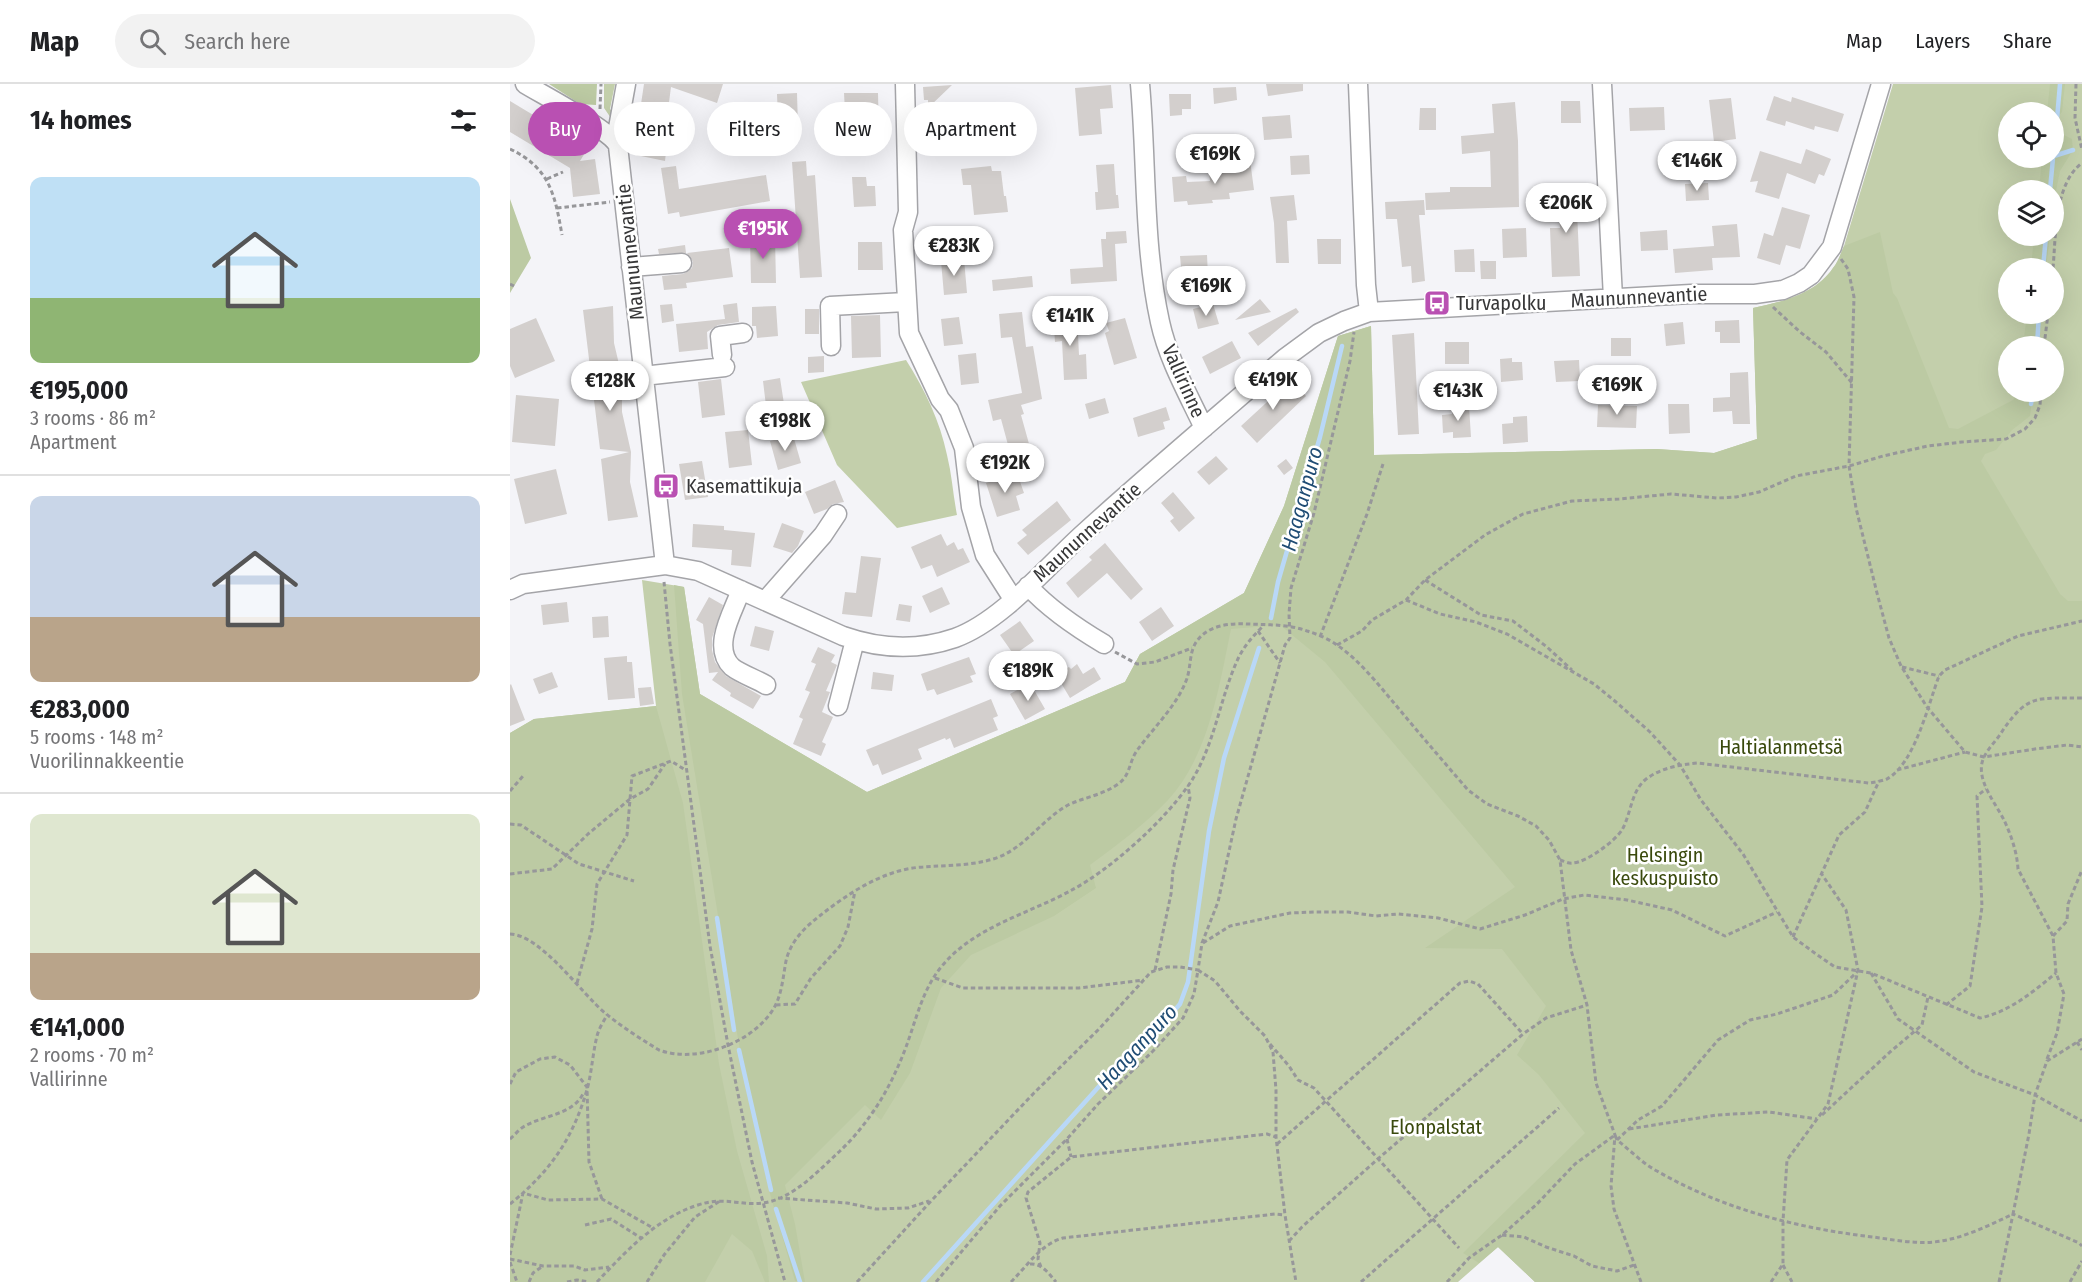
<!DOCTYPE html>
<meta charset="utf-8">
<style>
:root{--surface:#fff;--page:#f2f2f2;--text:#202124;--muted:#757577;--line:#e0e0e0;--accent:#b950b2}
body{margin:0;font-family:"Fira Sans Condensed",sans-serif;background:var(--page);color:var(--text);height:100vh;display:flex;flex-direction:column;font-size:22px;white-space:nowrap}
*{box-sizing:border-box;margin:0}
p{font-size:20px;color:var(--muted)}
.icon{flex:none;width:33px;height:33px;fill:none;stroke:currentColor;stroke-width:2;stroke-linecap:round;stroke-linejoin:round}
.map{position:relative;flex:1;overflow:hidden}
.sheet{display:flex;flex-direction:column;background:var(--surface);width:510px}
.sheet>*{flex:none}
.hud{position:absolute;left:18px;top:18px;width:570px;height:54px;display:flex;gap:12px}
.buttons{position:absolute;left:1488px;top:18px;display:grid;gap:12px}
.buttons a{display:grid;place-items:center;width:66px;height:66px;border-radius:50%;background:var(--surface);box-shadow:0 6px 24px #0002;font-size:30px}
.price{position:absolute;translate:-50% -51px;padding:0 14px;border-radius:21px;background:#fff;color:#222;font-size:20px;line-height:39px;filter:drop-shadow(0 2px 3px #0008)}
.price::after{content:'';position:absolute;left:50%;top:36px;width:18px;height:14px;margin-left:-9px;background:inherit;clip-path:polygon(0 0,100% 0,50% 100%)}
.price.active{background:var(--accent);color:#fff}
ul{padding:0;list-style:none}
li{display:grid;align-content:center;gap:12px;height:318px;padding:0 30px}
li+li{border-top:2px solid var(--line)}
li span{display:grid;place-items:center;height:186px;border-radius:12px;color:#555}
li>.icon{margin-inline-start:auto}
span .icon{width:108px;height:108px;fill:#fffc;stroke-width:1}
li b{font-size:26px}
h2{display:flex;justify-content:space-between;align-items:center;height:72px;padding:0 30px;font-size:26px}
.tag{padding:0 21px;border-radius:27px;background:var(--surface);box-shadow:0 6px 24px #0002;font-size:21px;line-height:54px}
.tag.active{background:var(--accent);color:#fff}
header{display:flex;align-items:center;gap:36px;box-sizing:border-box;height:84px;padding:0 30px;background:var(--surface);border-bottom:2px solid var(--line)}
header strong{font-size:28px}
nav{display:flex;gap:33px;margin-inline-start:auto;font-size:21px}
.search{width:420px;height:54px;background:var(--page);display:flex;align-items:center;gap:15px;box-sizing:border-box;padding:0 21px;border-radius:33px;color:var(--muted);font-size:22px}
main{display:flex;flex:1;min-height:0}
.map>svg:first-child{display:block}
</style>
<header>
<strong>Map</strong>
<div class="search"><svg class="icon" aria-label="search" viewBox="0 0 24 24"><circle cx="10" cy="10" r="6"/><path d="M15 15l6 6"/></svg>Search here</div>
<nav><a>Map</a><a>Layers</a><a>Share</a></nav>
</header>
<main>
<section class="sheet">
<h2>14 homes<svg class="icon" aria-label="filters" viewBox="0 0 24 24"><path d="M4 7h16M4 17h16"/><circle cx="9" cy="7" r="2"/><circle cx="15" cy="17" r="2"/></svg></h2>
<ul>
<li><span style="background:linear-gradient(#bfe0f5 65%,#8fb573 0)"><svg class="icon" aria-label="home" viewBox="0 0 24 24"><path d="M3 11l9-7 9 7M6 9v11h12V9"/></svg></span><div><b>€195,000</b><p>3 rooms · 86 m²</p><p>Apartment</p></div></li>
<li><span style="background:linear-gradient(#c9d6e8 65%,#b9a48a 0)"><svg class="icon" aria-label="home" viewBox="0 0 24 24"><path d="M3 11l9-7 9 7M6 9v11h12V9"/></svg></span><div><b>€283,000</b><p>5 rooms · 148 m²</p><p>Vuorilinnakkeentie</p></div></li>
<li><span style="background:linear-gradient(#dfe7d0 75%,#b9a48a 0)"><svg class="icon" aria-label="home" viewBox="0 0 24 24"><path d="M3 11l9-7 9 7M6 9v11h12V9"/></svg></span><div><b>€141,000</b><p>2 rooms · 70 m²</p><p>Vallirinne</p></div></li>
</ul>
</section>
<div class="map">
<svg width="1572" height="1198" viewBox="0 0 1572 1198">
<rect width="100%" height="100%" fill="#f4f4f8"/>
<path fill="#c3cfab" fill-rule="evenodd" d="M94,0H105L100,25L105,31L103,37L94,24Z
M1383,0H1572V1198H1025L988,1163L948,1198H0V649L24,635L146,622L132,496L174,503L190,610L357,708L615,598L630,570L734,509L774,422L828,252L861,242L864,371L1147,365L1204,369L1247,355L1243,224C1272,218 1305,210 1323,184C1328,178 1331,169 1334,162ZM1498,28H1544V74H1498ZM1498,106H1544V152H1498ZM1498,184H1544V230H1498ZM1498,262H1544V308H1498Z
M396,276C415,306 430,337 437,371C442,391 443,411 447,431L387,444L327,381L291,298Z"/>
<path fill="#bccaa3" d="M39,0H87L86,21L70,20Z
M1540,0H1555L1552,28L1545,36L1546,47L1562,55L1563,66L1550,87L1544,117V106H1529L1532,74H1544V28H1537Z
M0,115L21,174L0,209Z
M1370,148L1383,209L1387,214L1439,344L1448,345L1503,316L1509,308H1523L1520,332L1502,346L1486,366L1475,370L1471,377L1550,510L1558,517H1572V1198H1025L988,1163L969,1179L953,1169L1075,1049L1029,991L1007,971L1036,922L992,865L915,864L1005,803L815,578L770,541L721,545C709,603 699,671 658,716C634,741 607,761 580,781L586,804L544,832L461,871L431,904L400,989L371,1036L355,1021L275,1101L285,1140L295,1198L285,1197L259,1106L237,1010L172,610L164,501L174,503L190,610L357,708L615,598L630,570L734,509L774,422L828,252L861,242L864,371L1147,365L1204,369L1247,355L1243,224C1272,218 1306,210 1323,184C1328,178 1331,169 1334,162Z
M1524,152H1540L1536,184H1521Z
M1517,230H1532L1528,262H1513Z
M146,622L173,719L209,980L227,1067L257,1172L259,1198H255L242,1167L222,1150L195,1198H0V649L24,635Z"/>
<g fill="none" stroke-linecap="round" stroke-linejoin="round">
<path stroke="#b9d8f7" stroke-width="4.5" d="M1544,70L1550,0
M1544,72L1563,66
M1540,106L1543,74
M1533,184L1536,152
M1527,262L1529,230
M1521,320L1523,308
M761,534L768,498L810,353L832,262
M207,834L224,946
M229,966L261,1106
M266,1125L290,1198
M413,1198L593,998L650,943L670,920L678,898L699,747L714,674L749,564"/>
</g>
<path fill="#d3cfcd" d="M134,0H213L207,19L161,3L158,26L161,27L155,77L126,71V67H124Z
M756,0H793V7L758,12Z
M442,1L418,24V16H414L413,3Z
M601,1L603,24L590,25L592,50L569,52L565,4Z
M726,3L727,16L704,20L703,4Z
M287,9L288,44H286V59L269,60L267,10Z
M334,9H368L369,55L349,56L348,28H335Z
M659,10H681V25H672V31L660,32Z
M1264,12L1281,18L1282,13L1334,30L1328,48L1305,42L1304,46L1276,37L1275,42L1256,36Z
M1221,14L1226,55L1204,58L1199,16Z
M0,17L78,64L70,77L85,75L90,110L63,113L60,84L0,48Z
M1051,17H1070L1071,39H1051Z
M1005,18L1008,57L1009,123L916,126L915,109L940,108V103H981L980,67L952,70L951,52L984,49L982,20Z
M1154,23L1155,46L1120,47L1119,24Z
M910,24H926V46H909Z
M437,27V37L499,34L500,57L469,58L468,52L438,54V59L419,60L418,28Z
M780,31L782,54L754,56L752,33Z
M1296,65L1321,75L1314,92L1309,90L1305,100L1277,89L1269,115L1245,108L1248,97L1240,98L1250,67L1291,80Z
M799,71L800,90L781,91L780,72Z
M740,76L744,106L719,109L720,115L702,116L703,119L678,121L677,117L664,118L662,93L676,92L677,98L700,97L699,88L722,86L721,78Z
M296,77L297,92L305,91L312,193L290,194L282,78Z
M604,80L606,111H608L609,124L586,126L585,108H588L586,81Z
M166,82L169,105L256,91L260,117L170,133L169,128L158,130L151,84Z
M481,82L482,87H491L494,112H496L498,128L464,131L461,101H453L451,85Z
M342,93H356L357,102H365L366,122L344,123Z
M1198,99L1199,116L1176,117L1175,100Z
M1069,101L1070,127H1067L1070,192L1042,193L1040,144H1050L1047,102Z
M784,111L787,136L777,137L779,179H766L764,139L760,113Z
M914,116L915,131H909L915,197L902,199L901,182L892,183L887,135H876L875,118Z
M1272,123L1300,131L1290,165L1276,161L1270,181L1247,174L1254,149L1263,152Z
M1227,140L1230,173L1202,174L1203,186L1165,189L1163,165L1204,162L1202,142Z
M1016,144L1017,173L993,174L992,145Z
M1157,146L1158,166L1131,167L1130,148Z
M616,147L617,159L605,160L607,197L561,200L560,185L593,183L591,155H596V148Z
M240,154H265L266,199H241Z
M807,155H831V180H808Z
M348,158H372L373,186H348Z
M175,161L176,169L149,170L148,165Z
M219,164L223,193L176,199L177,204L154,206L152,192L173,190L182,184L183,178L177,169Z
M964,165L965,188H945L944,166Z
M697,171L698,192L672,194L670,172Z
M454,175L457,209L434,211L431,177Z
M970,177H986V195H971Z
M522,192L523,203L483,207L482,196Z
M750,215L761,228L725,236Z
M227,219L229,238L208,241L197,248L198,265L169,268L166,240L215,235L213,221Z
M162,220L164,237L152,239L150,221Z
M703,220L709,240L688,245L683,225Z
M103,222L104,259L112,293V328L121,368L120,398L128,433L98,437L91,375L119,368L90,365L73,226Z
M266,222L268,252L247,254L246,242H242V223Z
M786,224L789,228L748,262L738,249Z
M295,225H309V250H295Z
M512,228L516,263L523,262L532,315L511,321L514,330L511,331L521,367L501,372L491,335L483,337L478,316L512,309L502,253L491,254L489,230Z
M567,230L569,271L576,270L577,295L554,296L552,257L545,258L543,231Z
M370,231L371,273L342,274L341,232Z
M449,233L453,260L434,262L431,235Z
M26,234L45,277L5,294L0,282V245Z
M615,234L627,274L604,281L595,249L599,247L596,239Z
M1229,236L1230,259H1210V248H1205V237Z
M1173,238L1175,260L1156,262L1154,240Z
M904,249L909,350L888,351L882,251Z
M1101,254H1121V272H1101Z
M722,257L731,274L700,290L692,273Z
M935,258H959V280H935Z
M466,269L469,299L451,301L448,271Z
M314,272V288L298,289V273Z
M1002,274V278H1012L1013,296L991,298L990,275Z
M1069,276L1070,297L1046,298L1044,277Z
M1238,288L1240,340H1223L1222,327L1203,328V314L1220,313V289Z
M270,294L274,320L256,322L253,297Z
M211,295L215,331L192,334L188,298Z
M781,296L796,312L747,359L731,342Z
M6,311L49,315L45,362L2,358Z
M595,314L599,329L579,335L575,320Z
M1158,320H1179L1180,349L1159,350Z
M1088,321L1127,322L1126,344L1087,343Z
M959,322L961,353L943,354V348L933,349L932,331L942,330V323Z
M656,323L660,336L653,338L655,345L628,353L623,334Z
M1017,332L1018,358L993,360L992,340L1003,339V333Z
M238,346L242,381L219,384L215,348Z
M283,351L291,379L268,386L260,357Z
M706,372L718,385L699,401L687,388Z
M776,375L783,384L774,391L767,382Z
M192,377L198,413L175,416L169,380Z
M46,385L57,430L15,440L4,395Z
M507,389L514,409L506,412L510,426L487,433L476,399Z
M325,396L334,418L323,420L317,425L304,430L295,408Z
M663,408L685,434L669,448L660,437L664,434L651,419Z
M547,417L561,436L518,471L507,459L517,451L512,446Z
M272,439L294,447L288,462L282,469L263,463Z
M183,440L214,442V446L245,449L241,483L221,481L222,466L182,463Z
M431,450L437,462L444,458L448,466L453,464L460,478L427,493L422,481L411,485L401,463Z
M595,459L633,505L621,516L597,489L568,514L556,499L582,476L579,473Z
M351,472L371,474L362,533L332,530L335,508L346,509Z
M432,503L440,520L420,529L412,512Z
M199,513L213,521L202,554V566L205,578L216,592L251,612L243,625L220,612L221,609L202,596L208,588L199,589L193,540L186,536Z
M57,518L59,538L33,541L31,521Z
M389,520L402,522L400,538L386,536Z
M651,523L664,542L642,557L629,538Z
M98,532L99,553L83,554L82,533Z
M510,537L524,557L504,571L490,551Z
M245,542L264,547L259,567L240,562Z
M308,563L325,571L321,578L327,581L316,607L320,608L312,628L323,633L312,658L316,660L311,672L283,660L293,635L289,633L300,608L295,606L306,580L301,578Z
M117,572V578H122L125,614L98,616L94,574Z
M459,573L466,590L460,592L463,598L427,611L424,605L417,607L411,590Z
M567,580L573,590L584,583L591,595L560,614L545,589L559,583L561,585Z
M42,588L48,603L29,610L23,595Z
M363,588L384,591L382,607L361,605Z
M520,599L535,625L515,636L500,610Z
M1,600L15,636L0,642V601Z
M141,603L144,620L130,622L128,604Z
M481,615L488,632L483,634L488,646L444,664L440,654L436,656L435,654L408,665L412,675L372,691L368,680L363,682L356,666Z"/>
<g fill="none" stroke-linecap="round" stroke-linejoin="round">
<defs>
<path id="minor" d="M15,0C33,11 102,47 108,62L155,481L188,487L333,552C370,565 407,567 445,554C492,537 538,481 575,448C640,389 708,332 775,274L809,249L834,237L859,228L1181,210H1245L1273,206L1289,199L1301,191L1322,163L1371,0
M395,0L398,128L393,146L399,249L430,315L439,326L454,364L461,423L475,471L503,515
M630,0C637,79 633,160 650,238C658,275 678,310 694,344
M848,0L856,201L859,228
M1092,0L1103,214
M102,54L108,44L116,0
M121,183L172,179
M321,262L320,222L396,218
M212,271L210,252L233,249
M133,292L215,283
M518,502C539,525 567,544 594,560
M0,506L13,500L155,481
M231,506C223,528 201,563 222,583C231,590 246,595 256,601
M255,517L313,451L327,430
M328,622L345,556"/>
</defs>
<use href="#minor" stroke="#a4a4a8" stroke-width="21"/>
<path stroke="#97979a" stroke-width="3" stroke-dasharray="4.5 3" stroke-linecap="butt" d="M1566,0L1565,34L1572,66
M90,25L91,0
M0,65C40,84 45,111 52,151
M37,95L53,88
M47,124L100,118
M1331,175L1338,185L1344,213L1339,382L1346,424L1367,509L1379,554L1391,582L1417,623L1455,668L1474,673L1525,665L1557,661L1572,663
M1543,184C1546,152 1544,100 1572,79
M0,200L4,202
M1263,223L1290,248L1316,268L1342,299
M1534,262L1538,230
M915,496L971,531L1003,537L1037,563L1062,586
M154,498L160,560L200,862L218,961L242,1078L275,1198
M896,516L930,530L966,538L997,550L1084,600L1106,618L1140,648L1170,681L1191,716L1233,770L1283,853L1306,870L1325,883L1361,889L1470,934C1499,928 1523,908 1546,889
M748,547L770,579
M810,553L857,430L873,380
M827,561L852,547L862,536L896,516L915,496L975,451L1013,430L1062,417L1109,415L1161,410L1207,414L1226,413L1249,408L1286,392L1339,382L1373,372L1418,362L1452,358L1496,355L1515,345L1525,334L1530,321L1531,308
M605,568L627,580L645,578L682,564
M1392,583L1429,592
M1387,686L1455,668
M0,707L13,692
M0,740L11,741L69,780L124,797
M1050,776C1054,777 1059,780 1063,779C1077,778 1105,757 1112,746C1121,730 1121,708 1135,696C1150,684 1169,681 1187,679L1359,699C1365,698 1372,697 1377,695C1405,679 1418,621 1429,592L1435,586L1508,552L1572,537
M0,790L42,785L78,750L120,715L138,705L155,680
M0,850C31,851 72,910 95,929C112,943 131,955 149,966C187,980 243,959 264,924C272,910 273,893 276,877C280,859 293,845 307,834C337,810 374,785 413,783C438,781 465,782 489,773C516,762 533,735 558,721C575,713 593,711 608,700C620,692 619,679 626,668C642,645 666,623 676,597C681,585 679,571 685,560C696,541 719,539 738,540C758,541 779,540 797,547C807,550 819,555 827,561C849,576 867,599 884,619C908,648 933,677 958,706L977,720L1008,732L1026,742L1039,756L1050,776L1061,866L1077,921L1086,999L1105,1051L1101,1102L1104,1125L1131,1198
M1543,852L1557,837L1558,820L1572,786
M1283,853L1329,751L1355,728L1369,697
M693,859L720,842L780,829L805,828H838L866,832L888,830L928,834L970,845L1015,831L1053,815L1074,811L1117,816L1162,826L1215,852L1267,828
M645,886L661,810L663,786L680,714L678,702
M1361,889L1388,935L1464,988L1525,1011L1572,1037
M425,894L453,904H569L634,896
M67,899L82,845L87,800L117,751L122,692L161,677L177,687
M266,921L285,920L301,894L330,862L338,843L345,807
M1436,921L1460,902L1472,823L1467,712L1476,705
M1567,958L1572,966
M760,960L779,982L788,996L804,1004L949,1164
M1537,975L1547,949L1554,910L1546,889L1543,852L1508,785C1507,768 1501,751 1494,736C1485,718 1464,694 1474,673C1479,663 1488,655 1493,646C1519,608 1530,615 1572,614
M0,1000L6,988L30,975L45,973L60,981L77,1003L79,1078L92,1115
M1312,1031L1380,968L1412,941L1418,913
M1119,1045L1207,1031L1259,1028L1307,1035
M0,1055C5,1051 9,1045 15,1042C34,1031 62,1031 73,1010
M557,1055L561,1073
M1107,1056L1128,1036L1152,1022L1208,956L1240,936L1267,930L1323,911L1347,888
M767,1060L950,899L959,897L968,900L1013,950
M268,1114L337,1119L366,1125L398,1124L419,1117
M0,1120C41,1087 64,1053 78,1002C82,985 83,968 87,952C89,944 94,937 97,931
M75,1141L101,1135L131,1154
M992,1151L1014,1153L1036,1163L1064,1172L1082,1182L1107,1187L1124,1181
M779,1157L792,1143L869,1074L1013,950L1036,934L1077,921
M0,1171L13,1109L38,1116L92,1115L143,1144
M0,1175L33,1182H64L75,1186L99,1183
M0,1178L7,1198
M520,1180C532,1179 539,1190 546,1198
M1273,1181L1282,1198
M531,1183L528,1175L530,1159L516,1114L518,1108L561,1073L757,1050L766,1053
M19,1198L23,1189L33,1182
M57,1198L67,1196L79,1198
M87,1198C116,1167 147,1134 188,1121C215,1112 229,1122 253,1119C283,1115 308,1087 330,1067C361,1037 381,1003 396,963C406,936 413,904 432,882C464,843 518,830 560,807C600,786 652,739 678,702C704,665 709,617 727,577C733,563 743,552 754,541
M137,1198L154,1171L185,1133L210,1117
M347,1198L421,1117L524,1009L589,945L641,888L657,883H670L688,886L692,859L708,818L726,735L770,579L775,561L780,554L779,530L781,504L804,429L840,277L844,248
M426,1198L490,1122L557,1055L588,1020L643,967L673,934L684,910L688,886L705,897L730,927L755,952L763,968L766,1006V1053L775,1131L786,1198
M501,1198C517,1182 531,1160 553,1154L765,1130L774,1131
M851,1198L1049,1024
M937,1198L959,1174L992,1151L1026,1121L1065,1080L1105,1051L1107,1056C1120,1066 1132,1079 1147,1087C1213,1125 1286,1144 1363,1153C1385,1156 1409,1161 1431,1157C1456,1153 1480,1141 1503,1130L1519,1050L1525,1011L1537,977L1572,955
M1261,1198L1273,1180V1137L1277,1076L1318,1020L1348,886L1336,826L1311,789
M1489,1198L1503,1130L1569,1159L1572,1162
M1560,1198L1572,1177"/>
<use href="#minor" stroke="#fff" stroke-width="18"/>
</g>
<defs>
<symbol id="bus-square" viewBox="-11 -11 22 22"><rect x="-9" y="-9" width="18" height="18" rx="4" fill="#b950b2" stroke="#fff"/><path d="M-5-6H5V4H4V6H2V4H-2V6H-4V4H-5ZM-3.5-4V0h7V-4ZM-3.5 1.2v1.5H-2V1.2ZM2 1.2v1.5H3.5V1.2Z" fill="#fff"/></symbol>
</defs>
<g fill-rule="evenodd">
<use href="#bus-square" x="912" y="204" width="30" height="30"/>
<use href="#bus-square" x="141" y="387" width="30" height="30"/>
</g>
<g text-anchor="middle" stroke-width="5" stroke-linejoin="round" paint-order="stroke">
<g font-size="20" fill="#373738" stroke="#fff">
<text transform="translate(120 168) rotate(-96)" y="7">Maununnevantie</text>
<text transform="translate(1129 213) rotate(-3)" y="7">Maununnevantie</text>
<text transform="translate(674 297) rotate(66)" y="7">Vallirinne</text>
<text transform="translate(577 448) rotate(-42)" y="7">Maununnevantie</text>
</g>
<g font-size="20" fill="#373738" stroke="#fff" text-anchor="start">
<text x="946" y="226">Turvapolku</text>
<text x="176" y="409">Kasemattikuja</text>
</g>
<g font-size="20" fill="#3a4a0d" stroke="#fff">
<text x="1271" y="670">Haltialanmetsä</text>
<text x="1155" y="778">Helsingin<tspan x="1155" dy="23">keskuspuisto</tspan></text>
<text x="926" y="1050">Elonpalstat</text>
</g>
<g font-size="21" font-style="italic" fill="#1f4c74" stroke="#fff">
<text transform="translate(792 415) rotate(-75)" y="7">Haaganpuro</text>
<text transform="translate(627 963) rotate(-47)" y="7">Haaganpuro</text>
</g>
</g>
</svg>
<div class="buttons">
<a><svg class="icon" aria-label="locate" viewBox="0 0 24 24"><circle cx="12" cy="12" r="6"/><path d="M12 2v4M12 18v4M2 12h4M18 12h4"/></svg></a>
<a><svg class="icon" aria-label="layers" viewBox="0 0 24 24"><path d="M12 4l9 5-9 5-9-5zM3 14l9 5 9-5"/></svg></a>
<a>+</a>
<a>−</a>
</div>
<b class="price" style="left:705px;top:101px">€169K</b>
<b class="price" style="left:1187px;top:108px">€146K</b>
<b class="price" style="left:1056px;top:150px">€206K</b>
<b class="price active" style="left:253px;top:176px">€195K</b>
<b class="price" style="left:444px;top:193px">€283K</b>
<b class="price" style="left:696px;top:233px">€169K</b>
<b class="price" style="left:560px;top:263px">€141K</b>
<b class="price" style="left:763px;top:327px">€419K</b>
<b class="price" style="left:100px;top:328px">€128K</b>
<b class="price" style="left:1107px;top:332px">€169K</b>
<b class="price" style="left:948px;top:338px">€143K</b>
<b class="price" style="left:275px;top:368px">€198K</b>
<b class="price" style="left:495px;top:410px">€192K</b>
<b class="price" style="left:518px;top:618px">€189K</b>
<div class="hud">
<a class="tag active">Buy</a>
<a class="tag">Rent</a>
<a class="tag">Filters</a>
<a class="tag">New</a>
<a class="tag">Apartment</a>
</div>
</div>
</main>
